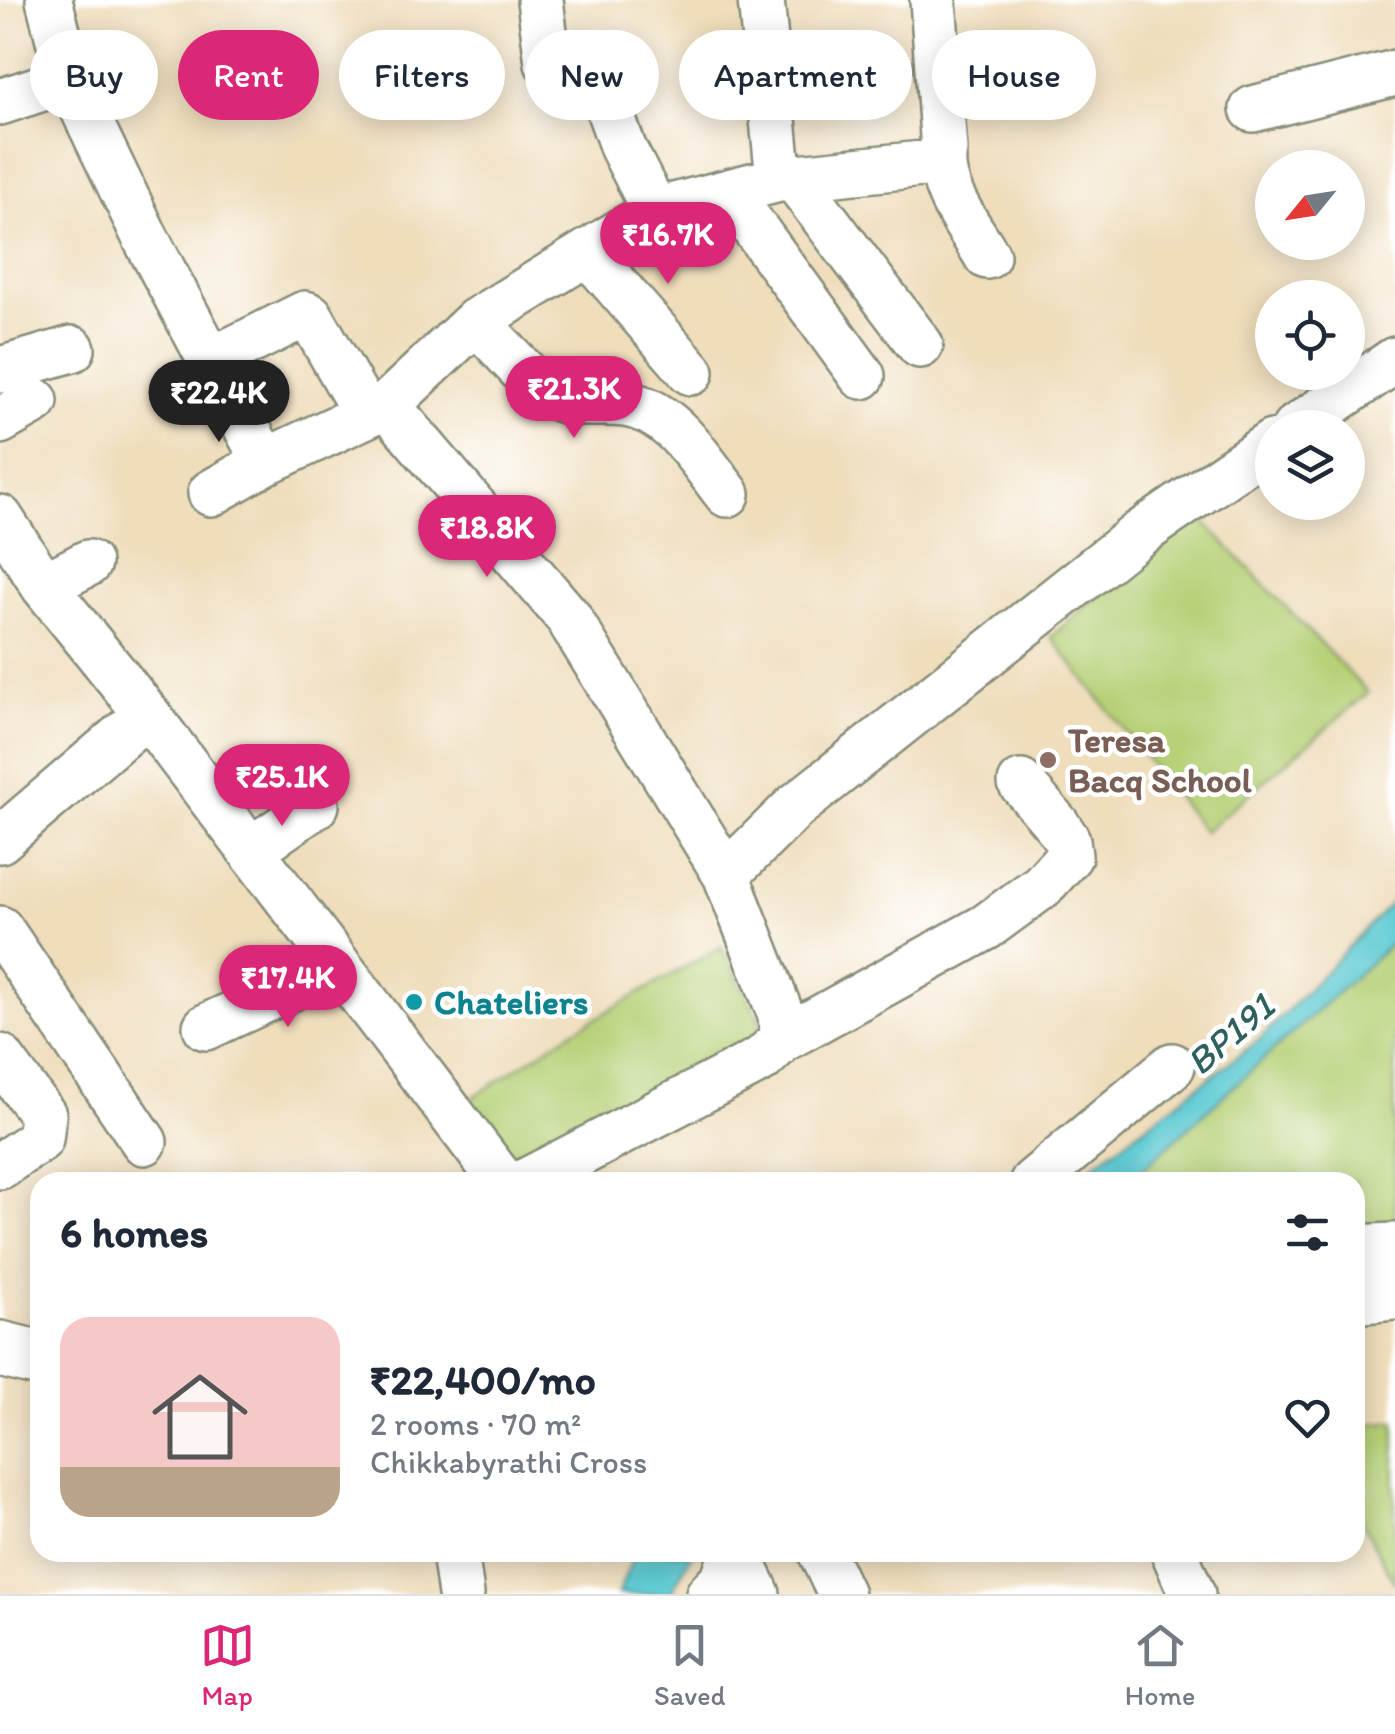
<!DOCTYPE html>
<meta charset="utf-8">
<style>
:root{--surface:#fff;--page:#f2f2f3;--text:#1f2937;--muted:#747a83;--line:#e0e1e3;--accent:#db2777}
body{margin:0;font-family:Itim,sans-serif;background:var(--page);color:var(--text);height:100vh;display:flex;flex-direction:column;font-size:38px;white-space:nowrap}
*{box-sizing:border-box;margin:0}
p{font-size:32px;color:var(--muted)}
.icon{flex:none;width:55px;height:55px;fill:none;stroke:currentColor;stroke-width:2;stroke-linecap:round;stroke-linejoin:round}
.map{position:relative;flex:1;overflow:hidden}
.panel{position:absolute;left:30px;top:1172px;width:1335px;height:390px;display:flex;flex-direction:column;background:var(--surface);border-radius:30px;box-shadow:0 5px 25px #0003}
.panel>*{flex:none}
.banner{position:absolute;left:30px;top:30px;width:1335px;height:90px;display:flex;gap:20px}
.needle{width:65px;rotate:240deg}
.tools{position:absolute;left:1255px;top:150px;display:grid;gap:20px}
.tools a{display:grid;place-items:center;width:110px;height:110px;border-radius:50%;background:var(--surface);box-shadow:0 5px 25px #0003;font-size:50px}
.price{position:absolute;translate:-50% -85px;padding:0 22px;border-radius:35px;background:var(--accent);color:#fff;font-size:32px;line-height:65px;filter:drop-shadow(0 2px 5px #0008)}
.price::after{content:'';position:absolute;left:50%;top:60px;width:30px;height:22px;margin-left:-15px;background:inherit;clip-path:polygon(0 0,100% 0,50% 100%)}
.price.current{background:#222;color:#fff}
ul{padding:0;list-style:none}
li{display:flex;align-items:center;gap:30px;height:250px;padding:0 30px}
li+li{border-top:2px solid var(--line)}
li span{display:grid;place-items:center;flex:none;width:280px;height:200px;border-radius:30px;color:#555}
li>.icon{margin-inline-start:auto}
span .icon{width:120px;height:120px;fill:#fffc;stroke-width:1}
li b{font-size:42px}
h2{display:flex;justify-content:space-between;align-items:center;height:120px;padding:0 30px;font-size:42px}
.tag{padding:0 35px;border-radius:45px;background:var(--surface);box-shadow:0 5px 25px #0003;font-size:35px;line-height:90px}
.tag.current{background:var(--accent);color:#fff}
.tab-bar{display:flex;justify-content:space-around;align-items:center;height:140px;border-top:2px solid var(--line);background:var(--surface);font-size:28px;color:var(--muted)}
.tab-bar a{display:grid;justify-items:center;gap:5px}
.tab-bar .current{color:var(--accent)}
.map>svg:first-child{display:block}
</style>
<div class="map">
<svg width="1395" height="1594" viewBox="0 0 1395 1594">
<rect width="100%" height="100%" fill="#fff"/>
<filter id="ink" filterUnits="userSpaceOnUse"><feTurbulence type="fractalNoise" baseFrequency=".01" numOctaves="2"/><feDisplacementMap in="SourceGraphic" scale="20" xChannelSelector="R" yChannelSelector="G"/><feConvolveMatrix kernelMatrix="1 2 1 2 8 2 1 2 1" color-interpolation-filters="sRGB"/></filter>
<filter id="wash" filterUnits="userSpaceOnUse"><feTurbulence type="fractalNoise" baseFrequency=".0048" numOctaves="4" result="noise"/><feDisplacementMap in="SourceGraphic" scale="40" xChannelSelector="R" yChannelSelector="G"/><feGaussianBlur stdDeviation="2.25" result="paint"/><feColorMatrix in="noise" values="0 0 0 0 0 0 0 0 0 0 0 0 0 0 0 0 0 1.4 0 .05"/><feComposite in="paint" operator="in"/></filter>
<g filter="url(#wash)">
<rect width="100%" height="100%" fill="#efddbb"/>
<path fill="#b5d076" stroke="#6a8655" stroke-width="2.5" d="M1194,511L1368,693L1204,832L1051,637Z
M1395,940V1224L1355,1228V1182H1128Z
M721,947L760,1021V1039L512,1170L469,1100L570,1033Z
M1395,1421V1584L1355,1508V1426Z"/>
<path fill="#5dcad3" stroke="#3e8484" stroke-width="2.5" d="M1395,899V940L1128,1182H1071L1258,1041Z
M635,1552L691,1553V1556L670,1594H618Z"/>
</g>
<g filter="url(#ink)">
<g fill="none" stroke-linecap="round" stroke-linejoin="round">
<defs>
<path id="minor" d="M49,0L69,79L146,239L265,462L387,405
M540,0L548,63
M761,0L779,179
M933,0L944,150C936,186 970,227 987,256
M599,82L623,148L655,211
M0,102L69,79
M1253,109L1395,73
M795,179L920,345
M728,192L862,376
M588,253L691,372
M476,321C498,343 524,376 548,393C573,409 598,400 625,404C672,410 700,460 727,494
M210,361L305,314L310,316L366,414
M0,370L72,349
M0,421L35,401
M1295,428L1395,360
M211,493L265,462
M0,518L44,586L147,714L503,1182
M44,586L88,563
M0,840L147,714
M251,850L316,805
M726,875L796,806L1139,534L1272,443
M0,929L144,1142
M206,1027L338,966
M783,1039L986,927L1042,886L1069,856L1067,840L1057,825L1021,783
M0,1057L43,1115L40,1139L0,1166
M525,1182L762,1059L783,1039L781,1015L726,875L568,617L387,405L476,321L655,211L779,179L941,162
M1033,1182L1172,1066
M455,1552L461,1594
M737,1552L757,1594
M821,1552L841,1594
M1174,1552L1192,1594
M709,1594L723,1579L735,1552"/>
<path id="major" d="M1355,1253L1395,1251
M1355,1296L1395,1292
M0,1349L40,1359"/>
</defs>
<use href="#minor" stroke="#878d78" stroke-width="50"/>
<use href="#major" stroke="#878d78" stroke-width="60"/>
<use href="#minor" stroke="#fff" stroke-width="45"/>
<use href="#major" stroke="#fff" stroke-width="55"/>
</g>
</g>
<circle fill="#8d6e63" stroke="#fff" stroke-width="4" cx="1048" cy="760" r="10"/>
<circle fill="#0f9aa8" stroke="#fff" stroke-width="4" cx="414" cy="1002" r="10"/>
<g text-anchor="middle" stroke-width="9" stroke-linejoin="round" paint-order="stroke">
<g font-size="35" font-weight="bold" fill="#785e54" stroke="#fff" text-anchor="start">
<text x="1068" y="752">Teresa<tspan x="1068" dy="40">Bacq School</tspan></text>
</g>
<g font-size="35" font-weight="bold" fill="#0d838f" stroke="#fff" text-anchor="start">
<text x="434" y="1014">Chateliers</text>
</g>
<g font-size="38" font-style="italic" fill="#2e605c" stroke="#fff">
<text transform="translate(1230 1034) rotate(-41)" y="13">BP191</text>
</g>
</g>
</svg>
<div class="tools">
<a><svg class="needle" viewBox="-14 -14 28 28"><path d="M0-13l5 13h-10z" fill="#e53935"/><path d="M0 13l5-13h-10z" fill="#747a83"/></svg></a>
<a><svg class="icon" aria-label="locate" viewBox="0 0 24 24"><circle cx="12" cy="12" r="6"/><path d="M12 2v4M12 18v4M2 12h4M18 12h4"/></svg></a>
<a><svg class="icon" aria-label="layers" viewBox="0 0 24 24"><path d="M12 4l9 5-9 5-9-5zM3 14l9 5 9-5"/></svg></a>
</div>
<b class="price" style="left:668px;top:287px">₹16.7K</b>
<b class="price" style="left:574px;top:441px">₹21.3K</b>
<b class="price current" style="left:219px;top:445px">₹22.4K</b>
<b class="price" style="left:487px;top:580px">₹18.8K</b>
<b class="price" style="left:282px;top:829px">₹25.1K</b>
<b class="price" style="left:288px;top:1030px">₹17.4K</b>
<div class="banner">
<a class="tag">Buy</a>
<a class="tag current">Rent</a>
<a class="tag">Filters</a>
<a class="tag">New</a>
<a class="tag">Apartment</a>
<a class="tag">House</a>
</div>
<section class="panel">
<h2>6 homes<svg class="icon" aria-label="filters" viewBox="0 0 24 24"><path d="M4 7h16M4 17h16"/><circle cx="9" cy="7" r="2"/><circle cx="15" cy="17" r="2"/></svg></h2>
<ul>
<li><span style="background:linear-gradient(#f6c9c9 75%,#b9a48a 0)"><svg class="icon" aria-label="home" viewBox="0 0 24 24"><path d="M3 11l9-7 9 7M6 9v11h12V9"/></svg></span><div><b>₹22,400/mo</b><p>2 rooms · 70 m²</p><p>Chikkabyrathi Cross</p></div><svg class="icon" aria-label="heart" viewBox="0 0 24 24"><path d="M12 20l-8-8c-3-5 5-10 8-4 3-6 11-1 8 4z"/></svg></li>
</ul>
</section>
</div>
<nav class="tab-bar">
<a class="current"><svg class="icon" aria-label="map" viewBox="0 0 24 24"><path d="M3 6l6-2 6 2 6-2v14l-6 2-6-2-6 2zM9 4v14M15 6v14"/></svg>Map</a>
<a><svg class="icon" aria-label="saved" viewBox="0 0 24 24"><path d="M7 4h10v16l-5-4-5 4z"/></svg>Saved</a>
<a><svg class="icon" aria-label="home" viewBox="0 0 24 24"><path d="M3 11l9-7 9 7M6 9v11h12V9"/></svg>Home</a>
</nav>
